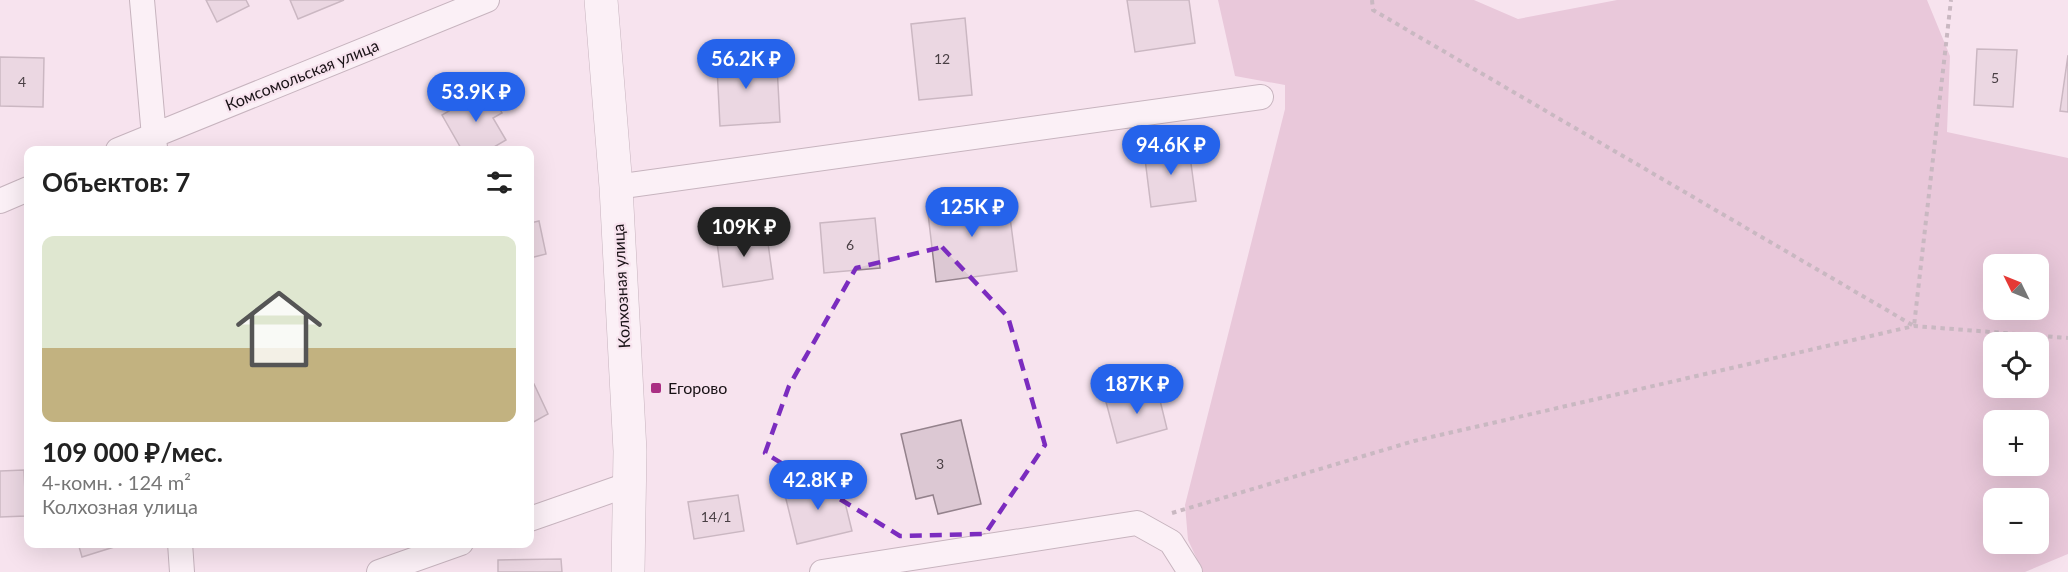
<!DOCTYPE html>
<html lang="ru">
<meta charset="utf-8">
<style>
:root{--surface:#fff;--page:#f6f6f6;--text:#222;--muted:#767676;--line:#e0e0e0;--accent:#2563eb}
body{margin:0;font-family:Lato,sans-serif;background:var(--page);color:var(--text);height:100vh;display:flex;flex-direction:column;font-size:22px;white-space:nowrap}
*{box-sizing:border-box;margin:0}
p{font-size:20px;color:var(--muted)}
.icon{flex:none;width:33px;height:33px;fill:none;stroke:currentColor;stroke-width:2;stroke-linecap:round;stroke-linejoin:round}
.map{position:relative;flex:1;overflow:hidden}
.side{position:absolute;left:24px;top:146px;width:510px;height:402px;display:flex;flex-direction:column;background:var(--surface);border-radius:12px;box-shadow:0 6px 24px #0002}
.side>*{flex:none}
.needle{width:39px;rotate:313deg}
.buttons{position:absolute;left:1983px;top:254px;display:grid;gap:12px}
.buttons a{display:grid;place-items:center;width:66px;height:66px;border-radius:12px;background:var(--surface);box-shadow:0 6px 24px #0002;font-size:30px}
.price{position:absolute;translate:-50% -51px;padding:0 14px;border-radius:21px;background:var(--accent);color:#fff;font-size:20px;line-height:39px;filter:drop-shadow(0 2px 3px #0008)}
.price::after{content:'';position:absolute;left:50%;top:36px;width:18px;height:14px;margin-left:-9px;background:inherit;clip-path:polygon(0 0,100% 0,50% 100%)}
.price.selected{background:#222;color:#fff}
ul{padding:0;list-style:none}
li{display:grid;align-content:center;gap:12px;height:318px;padding:0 18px}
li+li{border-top:2px solid var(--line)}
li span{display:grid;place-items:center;height:186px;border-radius:12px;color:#555}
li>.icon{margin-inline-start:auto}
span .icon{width:108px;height:108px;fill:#fffc;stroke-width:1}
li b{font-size:26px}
h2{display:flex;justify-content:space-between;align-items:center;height:72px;padding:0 18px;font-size:26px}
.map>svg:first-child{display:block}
</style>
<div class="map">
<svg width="2068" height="572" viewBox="0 0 2068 572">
<rect width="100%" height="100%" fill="#f7e3ee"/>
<path fill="#d7a7c2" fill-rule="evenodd" d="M1218,0H1474L1518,19L1617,0H1927L1950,56L1947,132L2068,158V554L2025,572H1203L1188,540L1185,505L1285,109V85L1235,76ZM1994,264H2038V309H1994ZM1994,342H2038V387H1994ZM1994,420H2038V465H1994ZM1994,498H2038V543H1994Z"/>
<path fill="#dcc8d3" stroke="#94828c" stroke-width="1.5" d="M206,0H246L249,6L217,22Z
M290,0H344L298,19Z
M1127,0H1189L1195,43L1135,52Z
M965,18L972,95L919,100L911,24Z
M747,46L748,68L777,66L780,122L720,126L716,48Z
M1977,49L2017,50L2013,107L1974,105Z
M2068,55V112L2060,111Z
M0,57L44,58L43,107L0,106Z
M488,88L502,113L493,118L506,140L489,150H462L442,115Z
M1188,141L1196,201L1151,207L1145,159L1162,157L1160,145Z
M1007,194L1017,271L936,282L927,205Z
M875,218L880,268L824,273L820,223Z
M539,221L546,254L530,258V223Z
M766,229L773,279L723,287L716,235Z
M534,384L548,414L530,424V386Z
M1157,388L1167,429L1117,443L1106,402Z
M961,420L981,504L938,514L933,495L916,499L901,434Z
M24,470L26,516L0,517V471Z
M839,478L852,531L797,544L784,491Z
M738,495L744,531L694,539L688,502Z
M78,543H127L82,557Z
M561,559L562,572H498V560Z"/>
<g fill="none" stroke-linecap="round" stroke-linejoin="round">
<defs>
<path id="minor" d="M142,0L155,148
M118,150L487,0
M616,187L1261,97
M0,201L28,189
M530,519L630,484
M180,543L182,572
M379,572L461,543
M822,572L1137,523L1171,542L1190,572"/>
<path id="secondary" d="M601,0L616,187L630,451L628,572"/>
</defs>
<use href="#minor" stroke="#8c7a84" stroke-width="26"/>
<use href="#secondary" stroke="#8c7a84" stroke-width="34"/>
<path stroke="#91838b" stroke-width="4" stroke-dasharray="4.5 4.5" stroke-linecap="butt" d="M1372,0L1373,10L1914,326L1951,0
M1172,513L1414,441L1914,326L2068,338"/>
<use href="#minor" stroke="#fff" stroke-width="24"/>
<use href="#secondary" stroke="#fff" stroke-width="33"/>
</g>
<path d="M0 0H2068V572H0ZM942,247L1008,317L1045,445L985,534L900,536L765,453L789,386L856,268Z" fill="#f7e3ee" fill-opacity=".55" fill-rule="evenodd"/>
<path fill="none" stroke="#7b2cbf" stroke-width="4.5" stroke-dasharray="12 8" stroke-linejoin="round" d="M942,247L1008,317L1045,445L985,534L900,536L765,453L789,386L856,268Z"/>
<rect fill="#aa2f83" stroke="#f7e3ee" stroke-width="2" x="650" y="382" width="12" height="12" rx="3"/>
<g text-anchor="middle" stroke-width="4.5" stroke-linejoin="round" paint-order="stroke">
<g font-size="14" fill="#493f44">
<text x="942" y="64">12</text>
<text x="1995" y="83">5</text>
<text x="22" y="87">4</text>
<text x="850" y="250">6</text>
<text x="940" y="469">3</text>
<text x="716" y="522">14/1</text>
</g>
<g font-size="16" fill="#181115" stroke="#f7e3ee">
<text transform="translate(302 75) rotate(-22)" y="6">Комсомольская улица</text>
<text transform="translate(621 286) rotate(-93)" y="6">Колхозная улица</text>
</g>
<g font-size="16" fill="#181115" stroke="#f7e3ee" text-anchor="start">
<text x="668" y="394">Егорово</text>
</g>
</g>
</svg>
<div class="buttons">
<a><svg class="needle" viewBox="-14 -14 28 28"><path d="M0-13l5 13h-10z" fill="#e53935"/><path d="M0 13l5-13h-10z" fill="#767676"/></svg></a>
<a><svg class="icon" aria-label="locate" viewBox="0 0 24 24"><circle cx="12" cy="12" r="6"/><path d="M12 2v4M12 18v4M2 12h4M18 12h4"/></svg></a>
<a>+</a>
<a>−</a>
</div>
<b class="price" style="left:746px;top:90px">56.2K ₽</b>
<b class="price" style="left:476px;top:123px">53.9K ₽</b>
<b class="price" style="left:1171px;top:176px">94.6K ₽</b>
<b class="price" style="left:972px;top:238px">125K ₽</b>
<b class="price selected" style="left:744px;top:258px">109K ₽</b>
<b class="price" style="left:1137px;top:415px">187K ₽</b>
<b class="price" style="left:818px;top:511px">42.8K ₽</b>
<section class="side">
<h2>Объектов: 7<svg class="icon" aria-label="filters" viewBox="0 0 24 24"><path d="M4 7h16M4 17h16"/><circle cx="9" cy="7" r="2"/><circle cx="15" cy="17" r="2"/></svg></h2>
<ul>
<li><span style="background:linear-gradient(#dfe7d0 60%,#c2b280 0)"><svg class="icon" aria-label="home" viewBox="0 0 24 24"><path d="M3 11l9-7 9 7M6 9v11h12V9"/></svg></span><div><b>109 000 ₽/мес.</b><p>4-комн. · 124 m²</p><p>Колхозная улица</p></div></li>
</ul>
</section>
</div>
